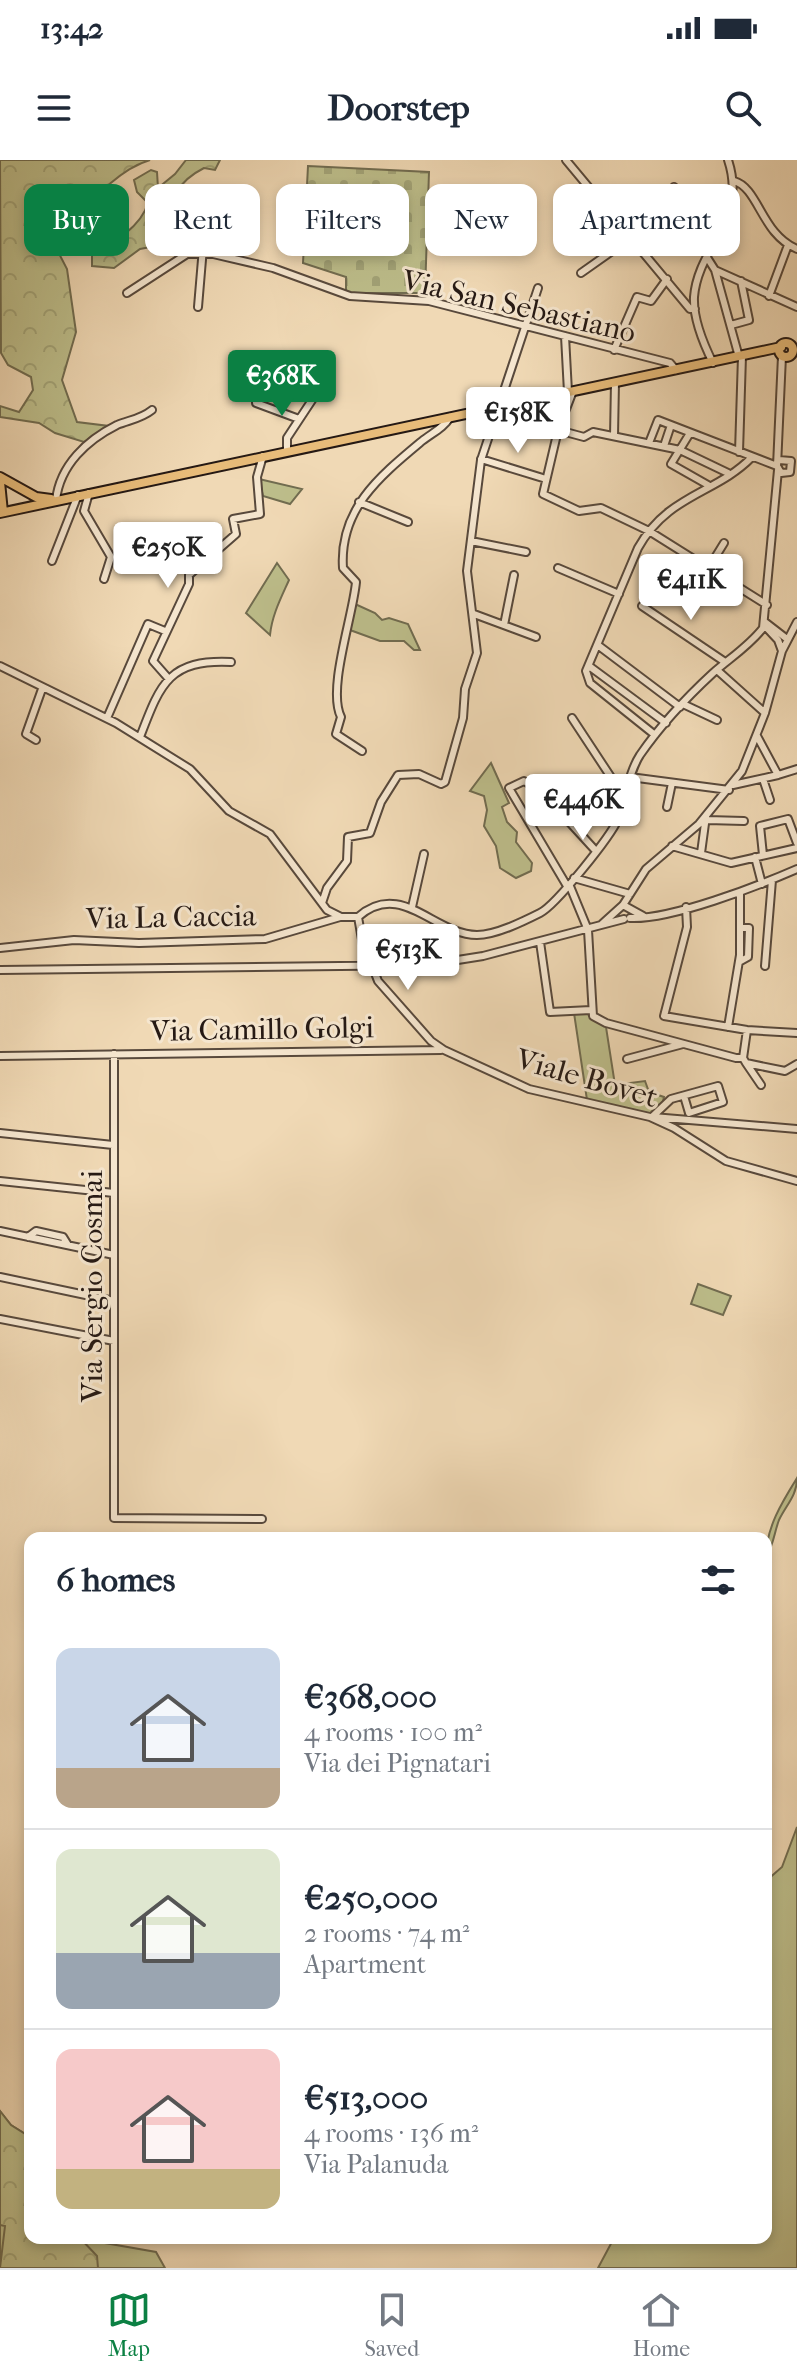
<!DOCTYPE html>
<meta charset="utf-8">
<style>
:root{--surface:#fff;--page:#f6f6f7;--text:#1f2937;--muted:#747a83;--line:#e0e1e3;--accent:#0b8043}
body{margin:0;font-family:"IM FELL French Canon",serif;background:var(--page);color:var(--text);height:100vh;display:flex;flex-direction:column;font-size:30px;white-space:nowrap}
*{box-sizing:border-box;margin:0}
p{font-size:26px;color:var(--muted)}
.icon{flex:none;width:44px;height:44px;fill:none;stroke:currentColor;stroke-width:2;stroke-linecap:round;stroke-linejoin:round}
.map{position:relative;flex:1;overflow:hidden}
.details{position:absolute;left:24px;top:1372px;width:748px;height:712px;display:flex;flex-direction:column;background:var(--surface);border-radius:16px;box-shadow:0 4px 12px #0003}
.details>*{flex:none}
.top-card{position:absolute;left:24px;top:24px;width:750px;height:72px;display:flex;gap:16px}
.price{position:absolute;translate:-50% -68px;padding:0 18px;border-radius:8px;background:#fff;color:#222;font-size:26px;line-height:52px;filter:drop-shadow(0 2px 4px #0008)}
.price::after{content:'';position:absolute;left:50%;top:48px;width:24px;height:18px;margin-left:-12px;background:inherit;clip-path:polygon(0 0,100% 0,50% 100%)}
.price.selected{background:var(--accent);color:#fff}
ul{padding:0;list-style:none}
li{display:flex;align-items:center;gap:24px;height:200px;padding:0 32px}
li+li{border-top:2px solid var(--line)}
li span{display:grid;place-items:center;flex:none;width:224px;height:160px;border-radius:16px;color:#555}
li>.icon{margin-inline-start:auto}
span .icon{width:96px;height:96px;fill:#fffc;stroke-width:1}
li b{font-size:34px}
h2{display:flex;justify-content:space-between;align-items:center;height:96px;padding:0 32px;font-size:34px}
.chip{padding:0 28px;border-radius:16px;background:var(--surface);box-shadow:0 4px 12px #0003;font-size:28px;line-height:72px}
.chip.selected{background:var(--accent);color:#fff}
.status{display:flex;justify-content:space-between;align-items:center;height:56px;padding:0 40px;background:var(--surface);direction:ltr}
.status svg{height:22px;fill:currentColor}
header{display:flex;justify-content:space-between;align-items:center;height:104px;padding:0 32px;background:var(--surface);font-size:36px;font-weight:700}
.dock{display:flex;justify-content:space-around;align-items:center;height:112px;border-top:2px solid var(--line);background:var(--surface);font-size:22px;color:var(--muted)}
.dock a{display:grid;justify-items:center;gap:4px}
.dock .selected{color:var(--accent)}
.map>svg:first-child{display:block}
</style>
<div class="status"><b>13:42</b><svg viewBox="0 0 49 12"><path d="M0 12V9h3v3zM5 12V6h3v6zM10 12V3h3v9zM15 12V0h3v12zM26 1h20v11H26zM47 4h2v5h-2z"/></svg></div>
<header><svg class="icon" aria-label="menu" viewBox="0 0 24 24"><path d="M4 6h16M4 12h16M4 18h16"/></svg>Doorstep<svg class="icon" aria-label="search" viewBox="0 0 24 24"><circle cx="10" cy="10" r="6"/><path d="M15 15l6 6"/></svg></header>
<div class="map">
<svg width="797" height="2108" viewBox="0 0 797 2108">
<defs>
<pattern id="forest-crowns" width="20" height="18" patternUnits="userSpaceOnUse" patternTransform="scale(2)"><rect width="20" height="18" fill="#bdbe8b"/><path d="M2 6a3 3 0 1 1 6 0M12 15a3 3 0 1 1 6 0" fill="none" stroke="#a2a377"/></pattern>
<pattern id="cemetery-stones" width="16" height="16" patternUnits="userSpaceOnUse" patternTransform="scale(2)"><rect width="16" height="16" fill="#bdbe8b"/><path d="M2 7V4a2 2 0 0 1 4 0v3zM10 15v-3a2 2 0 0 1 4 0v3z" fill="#a2a377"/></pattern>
</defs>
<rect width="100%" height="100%" fill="#f0d9b5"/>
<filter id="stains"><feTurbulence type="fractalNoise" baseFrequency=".0025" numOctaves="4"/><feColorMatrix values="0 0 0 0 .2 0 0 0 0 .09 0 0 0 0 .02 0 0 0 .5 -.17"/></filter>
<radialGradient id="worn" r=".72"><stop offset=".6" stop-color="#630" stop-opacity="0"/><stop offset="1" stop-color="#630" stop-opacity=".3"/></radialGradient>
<path fill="#bdbe8b" stroke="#716c50" stroke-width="2" d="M259,319L302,329L290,344L263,336Z
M277,403L289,420C281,438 272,455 270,475L246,453Z
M355,444L375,453L382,460L389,458L408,464L420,490H414L404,481H380L350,470Z
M491,603L509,643L502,647L507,662L517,672L516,682L532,703L531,711L516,718L500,708L496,686L484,666L487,650L484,636L470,631Z
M574,853H586L606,867L615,925L645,921L649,932L664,937L662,945L652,954L587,940Z
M698,1124L731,1136L723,1155L691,1144Z
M797,1318C797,1336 786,1345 779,1360C774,1373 774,1384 766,1397C766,1368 782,1342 797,1318Z
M797,1667V2108H598L614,2078H766V1721L782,1707Z
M0,1951L11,1965L30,1977V2078H101L105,2083L156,2092L165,2108H0Z"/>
<path fill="url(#forest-crowns)" stroke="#716c50" stroke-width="2" d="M0,0H150C112,11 81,55 53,82L67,109L76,172L62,220L77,262L109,266L84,282L55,273L39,263L0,257V246L19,252L33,230L31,217L8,205L1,193Z
M186,0H220L215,10L204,8C166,27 171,53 162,85L140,89L114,108L92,106V94C112,86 142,65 148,43L137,32L134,20L151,10L157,12L158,28L175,14Z
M0,1951L11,1965L30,1977V2078H80L97,2096L98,2108H0L5,2066L0,2065Z"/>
<path fill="url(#cemetery-stones)" stroke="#716c50" stroke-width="2" d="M308,6L429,12L425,133H346V117L303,103Z"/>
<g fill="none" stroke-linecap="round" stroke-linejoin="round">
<defs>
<path id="minor" d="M566,0L690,149H695
M734,21C759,28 761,74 797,89
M674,27L723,68
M624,67L658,32
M708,99L715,110L797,147
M715,110L739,197
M581,113L632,77
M127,133L187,94H213L273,108L350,136L429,141L670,203L676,210
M769,136L788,85
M198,147L206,52
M731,165L749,160L741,121
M565,176L568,232
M614,190L637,137L651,141L667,119
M713,203C703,183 693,159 694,137C698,86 748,60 728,0
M573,231L558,270L543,334L579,351L601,348L649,371L767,445
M256,233V243L299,259
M558,270L584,277L593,272L680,290L728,313
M690,273L671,304L708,325
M614,276L615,222
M649,283L658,260L777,306
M664,286L671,265
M287,291V278L316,234
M739,292L742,196
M481,299L546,319
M779,300L791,301L790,312L781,313L777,306L782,196
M89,333L84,351L111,397L104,419
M56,340C60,305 87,280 117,265C129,260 141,259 152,250
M359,342L408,362
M471,381L526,392
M52,401L78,335
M558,408L619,434
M708,409L724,383
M642,446L725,502
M474,454L536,477
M765,462L787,479
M504,465L514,415
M764,465L778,480L782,491
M599,486L680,547
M0,506L116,563L190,609L229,651L270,674L327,750L341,757H358L367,808
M589,506L666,563
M717,510L765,553
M168,518L153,501L189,424V415L236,374L233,359L260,354L257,317L263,296
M683,544L717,560
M107,558L148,464L165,471
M572,558L624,637
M655,575L590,523L586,511L638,388C668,334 716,334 752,297
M757,576L778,615L797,609
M140,577C160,525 168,499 231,502
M36,580L26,574L42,529
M362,591L336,574L341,557C327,529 353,456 356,422L343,408C339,349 380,316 422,281C432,273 444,268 450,257
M630,617L729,630
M763,619L770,640
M733,625L778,615
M667,647L672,623
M707,660L744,661
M672,686L731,703L797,688
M701,693L706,656
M763,695L760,666L788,659L797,683
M755,697L762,724
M574,718L630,734
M569,724L588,770L593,856L606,863L736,898H743L747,870
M567,726L509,628L524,621L541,631L595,690
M322,743L327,728L347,701L348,677L370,673L381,642L398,615L419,614L441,624L445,622L463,558L465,529L477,493L467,411L481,300L538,128
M623,745L646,709L699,664L742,611L765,553L782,491L797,462
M412,747L424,694
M686,747L687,767L664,856L747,870L797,873
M358,757C401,719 435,775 477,775C496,775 524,761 540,753C556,745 611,676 618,659C626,638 628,614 640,595C660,566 687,537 713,513C730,498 749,486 763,468L778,310
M630,758C671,760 758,726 797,709
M602,764L623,745L643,756
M540,782L550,852L591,850
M0,788L74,780L139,783L265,779L340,757
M739,802L748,797L749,768H740
M765,806L772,720
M373,808L378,821L431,881L444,890L529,929L650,957L674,968L726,1001L797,1021
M0,810L426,805L483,796L624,759
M728,867L740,795V732
M114,894V1358L262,1359
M0,896L441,890
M743,898L746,903L785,911L797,904
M627,899L683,884
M746,903L761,925
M653,956L671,939L718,926L723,942L689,953L684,936
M653,957L797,969
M0,973L113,985
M0,1021L114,1033
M0,1071L114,1095
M28,1077L36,1071L63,1077L68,1085
M0,1117L114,1141
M0,1159L114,1181"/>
<path id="major" d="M779 190a7 7 0 1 1 14 0a7 7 0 1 1-14 0Z
M0,317L36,337L51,339
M0,322L3,352
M0,353L781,187"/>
</defs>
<use href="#minor" stroke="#58493c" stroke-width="10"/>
<use href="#major" stroke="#251914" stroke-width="12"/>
<use href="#minor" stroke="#f5e6cf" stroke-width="6"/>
<use href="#major" stroke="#e8bc7a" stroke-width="8"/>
</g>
<g text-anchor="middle" stroke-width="6" stroke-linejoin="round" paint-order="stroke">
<g font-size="30" fill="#251914" stroke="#f5e6cf">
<text transform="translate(519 146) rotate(13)" y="10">Via San Sebastiano</text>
<text transform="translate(171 757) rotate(-1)" y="10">Via La Caccia</text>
<text transform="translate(262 869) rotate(-1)" y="10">Via Camillo Golgi</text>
<text transform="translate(587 918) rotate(16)" y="10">Viale Bovet</text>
<text transform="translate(92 1126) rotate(-90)" y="10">Via Sergio Cosmai</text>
</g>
</g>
<rect width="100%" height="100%" filter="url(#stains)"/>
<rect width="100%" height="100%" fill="url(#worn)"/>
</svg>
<b class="price selected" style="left:282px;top:258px">€368K</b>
<b class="price" style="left:518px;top:295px">€158K</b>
<b class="price" style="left:168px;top:430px">€250K</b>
<b class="price" style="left:691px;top:462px">€411K</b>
<b class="price" style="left:583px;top:682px">€446K</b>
<b class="price" style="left:408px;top:832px">€513K</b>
<div class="top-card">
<a class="chip selected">Buy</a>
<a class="chip">Rent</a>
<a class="chip">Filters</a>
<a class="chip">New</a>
<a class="chip">Apartment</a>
</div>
<section class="details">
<h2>6 homes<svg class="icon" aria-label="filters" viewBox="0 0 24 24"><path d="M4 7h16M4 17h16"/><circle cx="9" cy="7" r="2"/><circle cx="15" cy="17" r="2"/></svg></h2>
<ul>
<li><span style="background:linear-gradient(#c9d6e8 75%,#b9a48a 0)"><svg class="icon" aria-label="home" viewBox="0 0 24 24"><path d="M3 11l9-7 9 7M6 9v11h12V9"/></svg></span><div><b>€368,000</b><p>4 rooms · 100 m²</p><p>Via dei Pignatari</p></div></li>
<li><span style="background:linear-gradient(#dfe7d0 65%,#9aa5b1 0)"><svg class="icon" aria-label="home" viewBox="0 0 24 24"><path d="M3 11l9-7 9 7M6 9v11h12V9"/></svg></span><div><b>€250,000</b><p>2 rooms · 74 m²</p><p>Apartment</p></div></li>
<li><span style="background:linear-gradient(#f6c9c9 75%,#c2b280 0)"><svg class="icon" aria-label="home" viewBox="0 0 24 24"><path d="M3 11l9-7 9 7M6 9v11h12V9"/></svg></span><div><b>€513,000</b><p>4 rooms · 136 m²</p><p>Via Palanuda</p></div></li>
</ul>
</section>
</div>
<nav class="dock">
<a class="selected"><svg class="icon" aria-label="map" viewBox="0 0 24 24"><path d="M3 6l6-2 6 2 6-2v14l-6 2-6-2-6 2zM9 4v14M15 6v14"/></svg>Map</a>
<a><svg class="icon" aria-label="saved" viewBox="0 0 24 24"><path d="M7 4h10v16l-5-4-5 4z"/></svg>Saved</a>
<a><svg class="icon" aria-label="home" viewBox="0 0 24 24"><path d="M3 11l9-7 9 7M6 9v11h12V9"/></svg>Home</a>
</nav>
